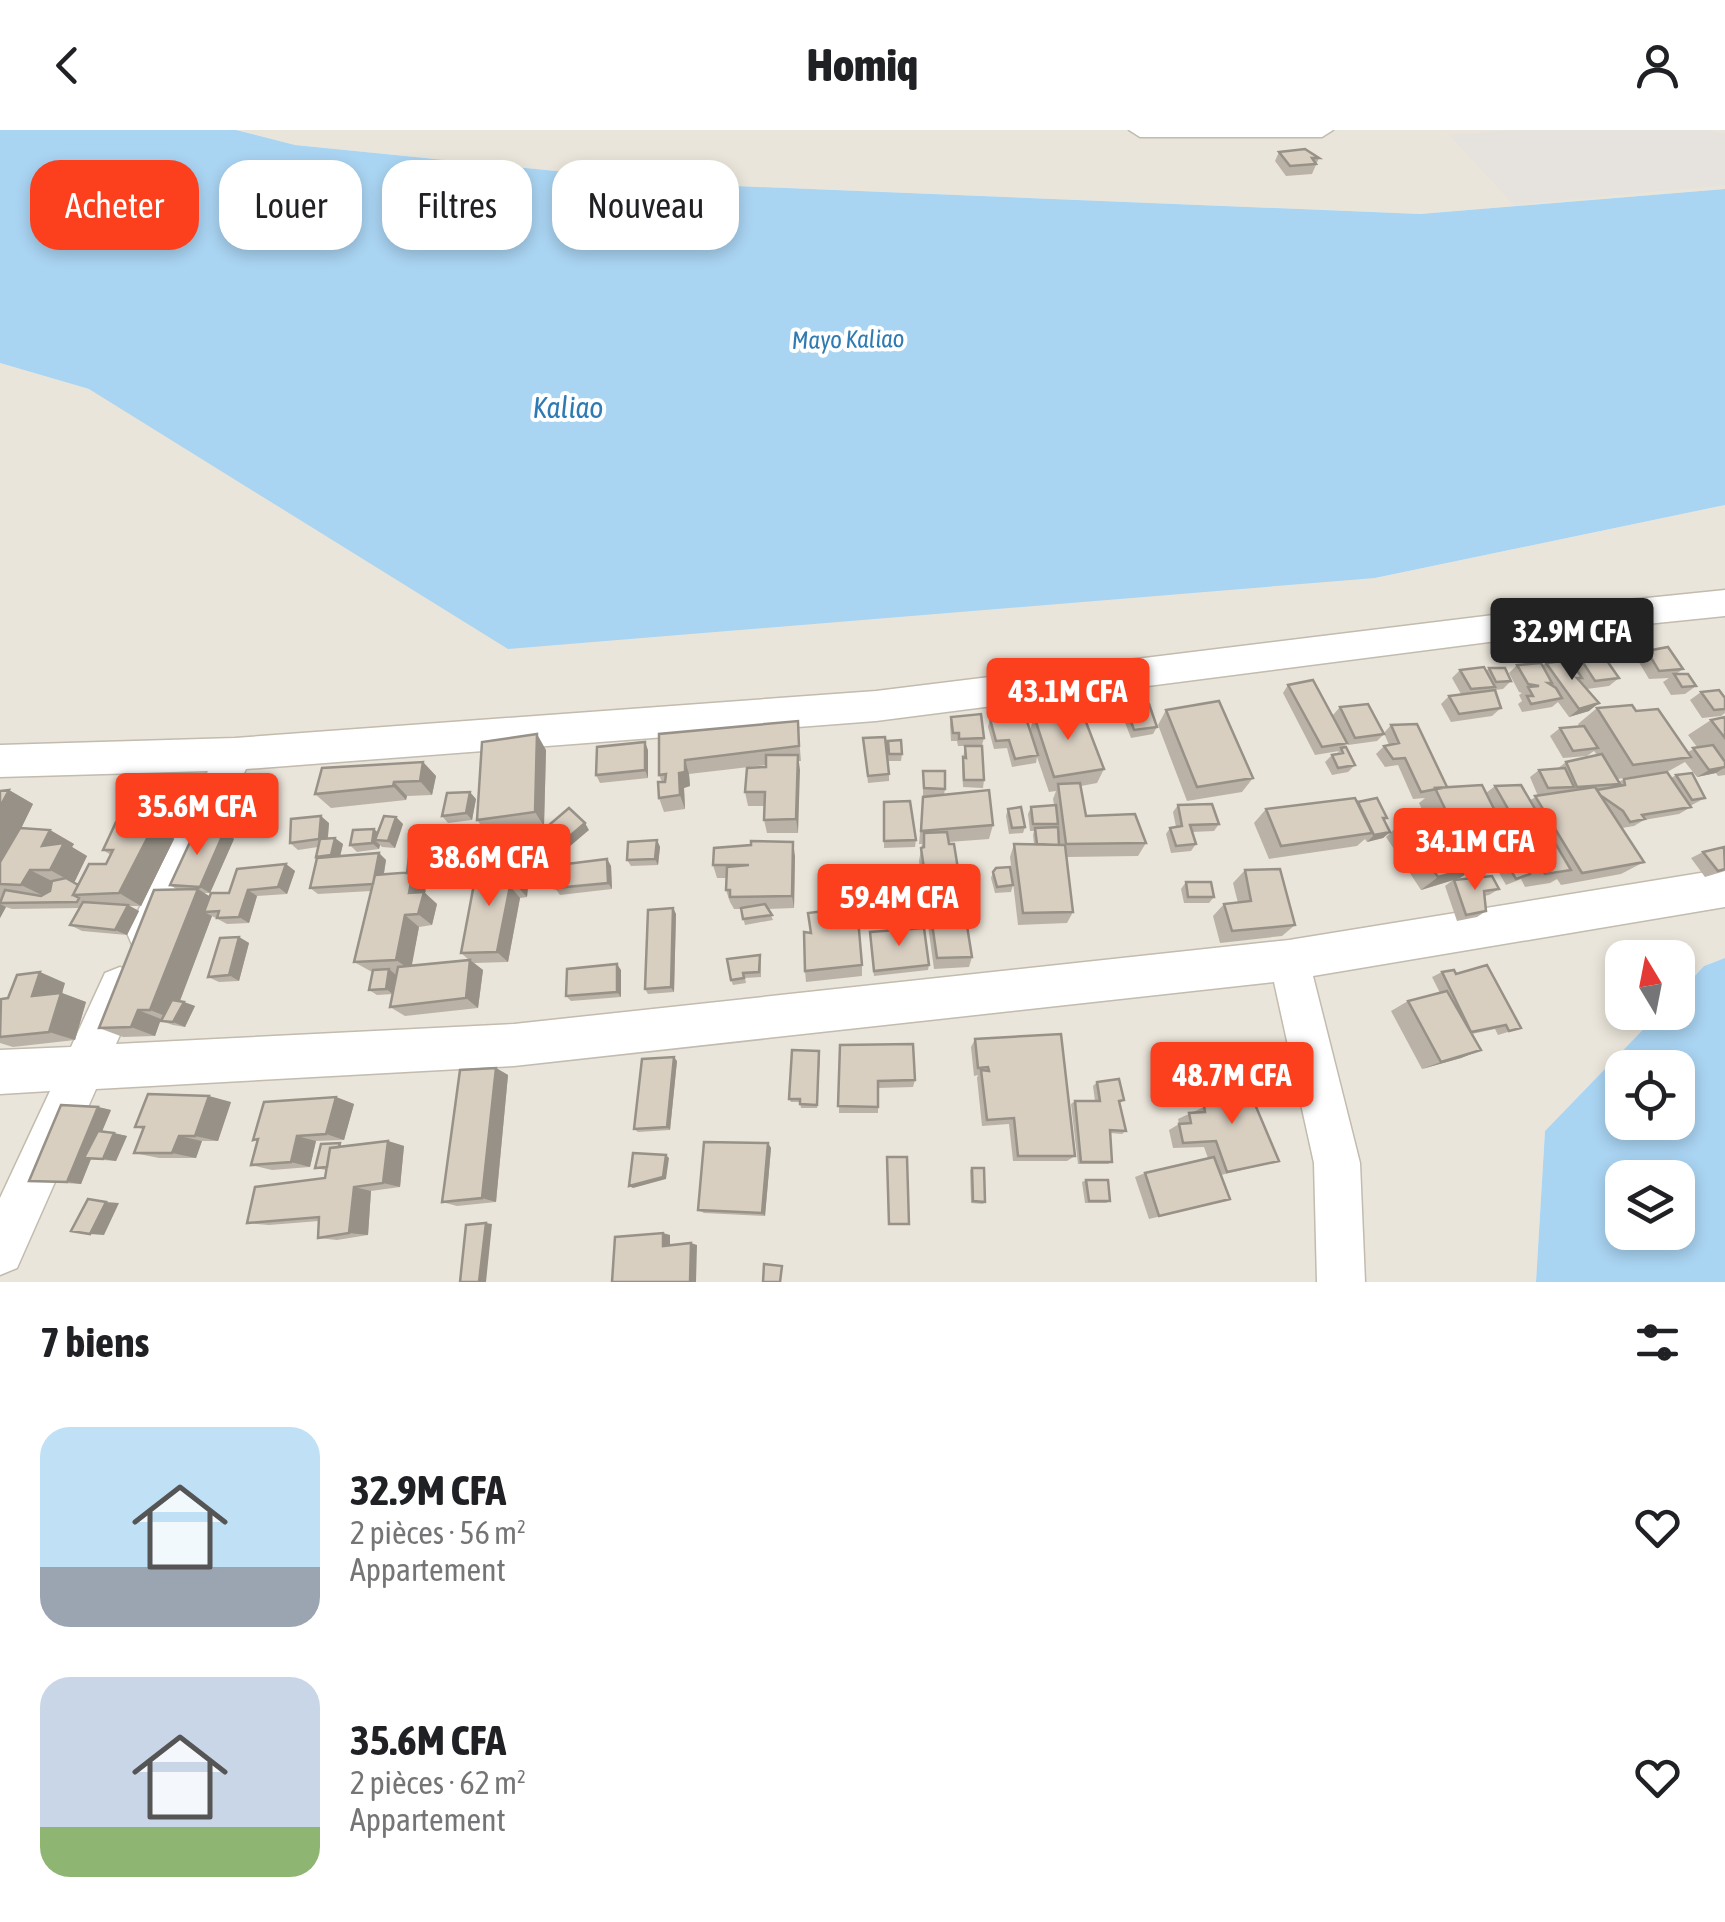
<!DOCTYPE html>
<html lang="fr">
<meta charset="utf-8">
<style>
:root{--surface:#fff;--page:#f6f6f6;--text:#202124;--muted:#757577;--accent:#fc3f1d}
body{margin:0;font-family:"Asap Condensed",sans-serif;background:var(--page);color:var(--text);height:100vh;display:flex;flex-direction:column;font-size:38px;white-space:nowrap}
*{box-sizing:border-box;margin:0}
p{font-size:32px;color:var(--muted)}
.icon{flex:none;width:55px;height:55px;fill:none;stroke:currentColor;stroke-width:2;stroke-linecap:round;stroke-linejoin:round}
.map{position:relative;height:1152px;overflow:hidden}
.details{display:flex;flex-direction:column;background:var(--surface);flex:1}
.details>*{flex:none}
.hud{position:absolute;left:30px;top:30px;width:1000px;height:90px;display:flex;gap:20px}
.needle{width:65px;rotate:350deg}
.fabs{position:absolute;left:1605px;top:810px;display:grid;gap:20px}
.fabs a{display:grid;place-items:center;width:90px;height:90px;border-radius:20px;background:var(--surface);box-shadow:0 5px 15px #0003;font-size:50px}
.price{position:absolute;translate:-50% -85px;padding:0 22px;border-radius:10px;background:var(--accent);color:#fff;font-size:32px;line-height:65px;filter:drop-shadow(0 2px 5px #0008)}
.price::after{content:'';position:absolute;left:50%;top:60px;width:30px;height:22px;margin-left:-15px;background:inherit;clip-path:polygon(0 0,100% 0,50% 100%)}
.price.on{background:#222;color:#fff}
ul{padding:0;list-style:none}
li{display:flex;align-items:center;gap:30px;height:250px;padding:0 40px}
li span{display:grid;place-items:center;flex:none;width:280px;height:200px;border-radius:30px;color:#555}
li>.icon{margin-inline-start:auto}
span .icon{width:120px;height:120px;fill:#fffc;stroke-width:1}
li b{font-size:42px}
h2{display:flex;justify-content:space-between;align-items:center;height:120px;padding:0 40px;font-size:42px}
.pill{padding:0 35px;border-radius:30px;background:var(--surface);box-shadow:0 5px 15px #0003;font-size:35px;line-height:90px}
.pill.on{background:var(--accent);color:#fff}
header{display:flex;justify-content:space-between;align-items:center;height:130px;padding:0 40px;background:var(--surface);font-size:45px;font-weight:800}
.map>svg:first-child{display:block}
</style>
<header><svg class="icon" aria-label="back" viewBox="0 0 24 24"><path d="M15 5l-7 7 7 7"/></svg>Homiq<svg class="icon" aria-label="person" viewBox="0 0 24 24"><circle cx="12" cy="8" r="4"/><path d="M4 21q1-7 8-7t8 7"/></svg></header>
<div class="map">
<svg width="1725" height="1152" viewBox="0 0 1725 1152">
<rect width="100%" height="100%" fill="#f6f3ec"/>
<path fill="#eae5da" d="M236,0H1725V59L1420,84L687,54L295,15Z
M0,233L89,259L1375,448L1725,375V828L1704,836L1678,864V828H1622V882L1659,883L1545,1001L1536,1152H0Z"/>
<path fill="#e6e2dd" d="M1519,0H1707L1725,4V55L1514,75L1449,5Z"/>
<path fill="#a9d4f2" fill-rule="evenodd" d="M0,0H236L295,15L687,54L1420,84L1725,59V375L1375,448L508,519L89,259L0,233Z
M1725,828V1152H1536L1545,1001L1659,883L1678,882V864L1704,836ZM1622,938H1678V992H1622ZM1622,1048H1678V1102H1622Z"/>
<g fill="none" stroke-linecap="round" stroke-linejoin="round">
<defs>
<path id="minor" d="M1129,0H1333L1322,7H1140Z
M1725,460V486L1559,503L876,591L246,639L161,817L147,823L133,817L127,803L208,641L0,647V615L235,608L876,561L1559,477Z
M1725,739V777L1313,846L1360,1033L1365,1152H1317L1314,1033L1274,852L514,936L96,959L17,1138L0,1145V1068L50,961L0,964V920L71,917L105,843L120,837L135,843L141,858L116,914L514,894L1289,810Z"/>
</defs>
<use href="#minor" stroke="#c2bbae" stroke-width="3"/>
<use href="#minor" fill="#fff" fill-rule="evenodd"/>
</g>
<path fill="#bab2a6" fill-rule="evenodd" d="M1279,22L1319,28L1312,44L1286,46L1275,31Z
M1647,521L1683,539L1676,544L1696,556L1685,564L1671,565L1663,552L1669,548L1649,549L1637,529Z
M1582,531L1619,548L1609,556L1587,559L1589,581L1569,587L1558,572L1552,577L1522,582L1518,574L1522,571L1519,565L1522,563L1519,562L1509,543L1517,535H1543L1546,533L1575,537Z
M1489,538L1511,551L1503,559L1495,560L1501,578L1492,586L1451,592L1441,574L1449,566L1461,564L1452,548L1460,540L1486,541Z
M1288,555L1333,585L1340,577L1384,604L1377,611L1348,615L1347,613L1343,618L1355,635L1348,642L1332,645L1325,632L1332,625L1336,624L1339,621L1315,625L1283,563Z
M1701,562L1725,568V583L1721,586L1702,588L1690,570Z
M1126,577L1157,597L1153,604L1131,608L1122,585Z
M1597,578L1636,581L1688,622L1697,617L1688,605L1711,590L1725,587V645L1718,646L1716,643L1697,647L1685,632L1667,642L1671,648L1676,645L1705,668L1690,676L1691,677L1679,684L1644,690L1634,696L1622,698L1644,732L1621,744L1561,755L1557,749L1550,753L1525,757L1521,749L1506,755L1494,734L1503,727L1508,726L1487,689L1497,715L1478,728H1473L1478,736L1455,750L1499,759L1489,765L1484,766L1486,781L1477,787L1457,791L1445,756L1453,750L1421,760L1386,707L1401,693L1424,684L1419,673L1425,668L1413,669L1398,635L1385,637L1376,624L1384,616L1389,615L1384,603L1391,595L1447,657L1486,663L1495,656L1530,670L1538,666L1530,647L1539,640L1557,639L1566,632L1597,625L1594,621L1587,626L1563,628L1550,606L1560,598L1579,596L1578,594ZM1662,643L1624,649L1619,652L1617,649Z
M1166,580L1253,648L1242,662L1187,671L1158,595Z
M1034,586L1104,639L1097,653L1081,656L1086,686L1146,713L1138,726L1067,727L1073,782L1067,793L1018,795L1010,727L1014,714H1034L1033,705L1034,701H1030L1028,684L1031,677L1054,675L1053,669L1056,661L1049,662L1037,627L1036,633L1012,637L1007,618L994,619L988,597L990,589L1009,590L1030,600Z
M951,587L984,608L982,615L972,616L984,650L983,658L963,657L962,635L965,616H958L957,611H951L950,595Z
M659,604L799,607L801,631H799L798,703H767L764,690L765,676H748L745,662L766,637V635L689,644L690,656L684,658L685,679L664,682L659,668L662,652L659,645Z
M863,608L889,644V651L868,653Z
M888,611L902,624L901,631H888Z
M546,620L544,696L488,704L477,690Z
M648,620V648L600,653L596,645Z
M423,632L436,646L432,665L407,666L406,670L331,678L315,664Z
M923,641L945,659L944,665L993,695L989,709L949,712L972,827L969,837L934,839L919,731L922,714H919L923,667L934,666H923Z
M9,660L33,674L21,698L50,700L74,714L72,717L87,726L74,753L78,755L106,734L111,725L103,720L128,693L120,688L161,666L151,695L174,709L141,776H129L139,781L127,805L82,801L70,795L79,778L12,779L6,777L0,788V661Z
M476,669L472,690L448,693L442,686Z
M884,672L916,710L915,717L884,718Z
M1358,672L1387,688L1384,691L1390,702L1383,708L1367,712L1365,709L1357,716L1269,729L1254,693L1266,679Z
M1178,675L1219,694L1214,701L1192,702L1196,714L1191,721L1171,723L1166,704L1170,698L1176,697L1173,682Z
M1008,679L1025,697L1023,703L1009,704L1006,686Z
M396,687L403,694L395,718L382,717L380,715L379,719L357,722L350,715L378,702Z
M329,693L328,708L343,714L340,726L379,723L386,730L384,744L407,743L440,732L437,752H424L426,755L425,763L437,774L432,795L419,797L411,836L469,830L461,823L519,733L529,746L527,767L520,768L508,832L474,833L483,840L478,878L405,886L390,877L393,864L377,865L369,860L372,842L354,832L371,761L318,764L310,758L318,728L316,727L318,717L298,720L290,713Z
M224,702L234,709L210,763H204L210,767L229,763L286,734L295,741L287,764L257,766L249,793L227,794L212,786L180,871L195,876L185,897L173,895L161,891V889L155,906L123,907L99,898L178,760L170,755Z
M657,710L660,717L658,735L631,736L627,730Z
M1725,718V741L1705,747L1691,728L1703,722Z
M795,726L794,778L768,779L773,790L745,795L741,779H734L730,772L726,760L727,748H717L713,735Z
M607,729L611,736L612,759L560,765L555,758Z
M1245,740L1295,795L1282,806L1220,813L1213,786L1224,774L1238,773L1233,753Z
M993,742L1013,755L1011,762L995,763L991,748Z
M1186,752L1214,767L1209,773H1184L1181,759Z
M673,778L676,784L674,862L648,864L645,859Z
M810,803L862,835V846L806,852L805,841Z
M239,807L249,813L239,851L219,852L208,847Z
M870,808L929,835L928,840L874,846Z
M760,825L761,831V847L745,848L746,853L733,855L731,850Z
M621,840V867L571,871L566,866Z
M1442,842L1456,844L1521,898L1498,905L1495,899L1472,904L1481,920L1461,928L1422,939L1391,881L1408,871L1440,863L1432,847Z
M65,853L62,863L86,872L75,910L13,917L0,913V907Z
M975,909L1075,1026L1067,1031H1013L1009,994L982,996L977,948L978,945L974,946L971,917Z
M840,915L915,950L913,957L878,958V983H839Z
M820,925L817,978H801L800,972H791L789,969Z
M677,931L670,1000L638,1002L634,999Z
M496,938L508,945L496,1072L457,1076L442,1072Z
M1213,949L1279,1031L1221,1045L1230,1069L1149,1089L1135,1047L1145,1043L1208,1028L1204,1017L1173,1018L1169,1000L1179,994L1178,989L1206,976L1201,956Z
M1097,952L1124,970L1119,973L1126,1001L1122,1004L1110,1003L1112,1032L1108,1034H1078L1071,974L1075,971H1095L1093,956Z
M336,967L354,974L344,1010L316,1011L310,1037L272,1040L251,1035L258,1011L253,1010Z
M231,972L218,1011H202L196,1028H159L134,1023L143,999L135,997Z
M98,977L111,980L102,1001L127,1006L116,1031L91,1029L81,1054L29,1051Z
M388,1011L404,1016L400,1057L371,1061L368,1105L337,1110L318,1108L319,1091L269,1095L247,1093L325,1048L326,1040L315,1038L348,1016Z
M768,1013L771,1018L765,1086L704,1083L698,1080Z
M972,1038L985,1072L983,1074L971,1073L970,1040Z
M1086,1050L1110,1071L1106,1073H1085L1082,1052Z"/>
<path fill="#979187" d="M1599,573L1589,581L1569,587L1579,579Z
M537,604L546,620L544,696L535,682Z
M645,612L648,620V648L645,640Z
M798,625L800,640L798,703L796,689Z
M685,630L689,644L690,656L684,658L685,679L680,665L679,643Z
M423,632L436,646L432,665L420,651Z
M1725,637L1716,643L1697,647L1709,640Z
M394,652L407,666L406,670L393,656Z
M151,659L161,666L151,696L141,689Z
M9,660L33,674L0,742V677Z
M470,662L476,669L472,690L466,683Z
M321,686L329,693L327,716L319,709Z
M396,687L403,694L395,718L388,711Z
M585,693L589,700L562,723L557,717Z
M154,695L174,709L141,776L119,763Z
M374,699L382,706L375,710L380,715L379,719L372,713Z
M50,700L74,714L72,717L87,726L74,753L83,758L50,740L42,716Z
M224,702L234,709L210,763L200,757Z
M1390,702L1383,708L1367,712L1374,705Z
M335,708L343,714L339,731L331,725Z
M657,710L660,717L658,735L655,729Z
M793,712L795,726L794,778L792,766Z
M379,723L386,730L381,760L374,754Z
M434,726L440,732L437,752L431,745Z
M607,729L611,736L612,759L608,753Z
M519,733L529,746L527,767L516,755Z
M286,734L295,741L287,764L278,757Z
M1478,736L1460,748L1421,760L1438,747Z
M30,740L54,752L46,767L21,755Z
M413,742L426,755L425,763L437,774L432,795L418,784L409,763Z
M510,756L520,768L508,832L497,822Z
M198,759L217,771L204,782L212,786L173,889L150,880Z
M248,760L257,766L249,793L239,787Z
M0,774L6,777L0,788Z
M128,775L139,781L127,805L115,800Z
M673,778L676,784L674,862L671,857Z
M405,785L419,797L411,840L396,830Z
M239,807L249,813L239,851L229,845Z
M470,830L483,840L478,878L466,868Z
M617,834L621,840V867L617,862Z
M389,839L396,845L393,864L386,859Z
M40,842L65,853L62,863L86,872L75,910L49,902L32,866Z
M184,872L195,876L185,897L173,892Z
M138,880L161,889L155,906L131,897Z
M1481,920L1461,928L1422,939L1441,932Z
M674,927L677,931L670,1000L667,997Z
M496,938L508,945L496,1072L482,1068Z
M209,966L231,972L218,1011L195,1006Z
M336,967L354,974L344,1010L326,1004Z
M98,977L111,980L91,1028H84L91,1029L81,1054L67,1052Z
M114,1003L127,1006L116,1031L103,1029Z
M179,1006L202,1011L196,1028L172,1023Z
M297,1006L316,1011L310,1037L291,1032Z
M388,1011L404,1016L400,1057L383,1053Z
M768,1013L771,1018L765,1086L762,1083Z
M666,1025L669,1028L666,1049L633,1058L629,1056Z
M354,1057L371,1061L368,1105L349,1103Z
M106,1072L119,1073L104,1105L90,1104Z
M486,1093L492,1094L486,1152H479Z
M663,1103L670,1105V1117L663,1116Z
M691,1113L697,1115L696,1152H690Z"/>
<path fill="#d8cfc1" stroke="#979187" stroke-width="2.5" d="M1305,19L1319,28H1312L1316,34L1290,36L1279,22Z
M1668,517L1683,539L1659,541L1647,521Z
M1605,528L1619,548L1595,551L1582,531Z
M1570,530L1582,548H1577L1599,573L1579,579L1546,533Z
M1541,533L1552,553H1548L1556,558L1562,568L1531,574L1527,566H1533L1528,557L1539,556L1528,554L1517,535Z
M1484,537L1495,557L1471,559L1460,540Z
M1489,538H1505L1511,551L1496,552Z
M1674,544H1688L1696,556L1682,557Z
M1313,550L1347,613L1322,617L1288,555Z
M1495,560L1501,578L1459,584L1449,566Z
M1719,560L1725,568V579L1714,580L1701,562Z
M1219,571L1253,648L1197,657L1166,580Z
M1149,574L1157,597L1134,600L1126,577Z
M1368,574L1384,604L1355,608L1340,577Z
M1632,575L1636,581L1658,579L1691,627L1633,635L1597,578Z
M1081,579L1104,639L1054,647L1034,586Z
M981,584L984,608L959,609V603H953L951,587Z
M1008,587L1009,590L1026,588L1038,625L1015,629L1009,610L996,611L990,589Z
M1725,587V608L1711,590Z
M798,591L799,616L685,630V642L679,643L680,665L659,668L658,652H665L666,644L659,645V604Z
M1417,594L1447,657L1421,662L1405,628L1393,629L1384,616L1399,613L1391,595Z
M1584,596L1598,618L1573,621L1560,598Z
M537,604L535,682L477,690L482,612Z
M885,607L889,644L868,646L863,608Z
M901,610L902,624H889L888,611Z
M645,612V640L596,645L597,617Z
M1713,615L1725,632V637L1709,640L1693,618Z
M965,616H982L984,650H964L963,627L966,628Z
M1346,617L1355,635L1338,638L1332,625L1343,623L1341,618Z
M1602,624L1620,654L1577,657L1566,632Z
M766,625H798L796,689L764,690L765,662H745L747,638L766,637Z
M423,632L420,651L394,652L393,656L315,664L322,638Z
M1565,638L1574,657L1548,658L1539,640Z
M923,641H945V659L924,658Z
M1667,642L1691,677L1642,685L1645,689L1630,692L1623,681L1600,665L1597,660L1625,655L1624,649Z
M1692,643L1705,668L1692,670L1676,645Z
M1080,653L1086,686L1135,684L1146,713L1066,714L1058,654Z
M1482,655L1496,683L1485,684L1498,710L1497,715L1470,717L1456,687H1449L1435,658Z
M1521,655L1571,740L1545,744L1495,656Z
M1595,657L1644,732L1582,743L1535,666Z
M151,659L141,689L120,688L131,660Z
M9,660L0,677V661Z
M989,660L993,695L921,701L923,667Z
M470,662L466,683L442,686L447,663Z
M1355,668L1372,703L1281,716L1266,679Z
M1377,668L1387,688H1383L1390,702L1374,705L1358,672Z
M910,671L916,710L884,711V672Z
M1212,674L1219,694L1190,695L1196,714L1176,716L1170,698L1182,696L1178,675Z
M1056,675L1058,694H1033L1031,677Z
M1021,677L1025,697L1012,698L1008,679Z
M569,678L585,693L557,717L542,701Z
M1428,682L1439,700L1452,696L1478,736L1438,747L1401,693Z
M321,686L319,709L290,713L291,689Z
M384,686L396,687L388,711L375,710Z
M116,692L154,695L119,763L73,765L89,734H106L113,720H103Z
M1058,697L1059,715L1037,714L1035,698Z
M20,698L50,700L42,716L64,713L50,740H30L21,755L0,754V732Z
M196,699L224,702L200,757L170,755Z
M374,699L372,713L350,715L353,700Z
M947,702L949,714H954L972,827L937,828L921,718L924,717V703Z
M335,708L331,725L316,727L320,709Z
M657,710L655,729L627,730L628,712Z
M751,711L793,712L792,766L730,767V760H726L727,737L749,735H713L714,718L751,715Z
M1014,714L1065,715L1073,782L1023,783Z
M1724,717L1725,739L1718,741L1703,722Z
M379,723L373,754L310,758L317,728Z
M1518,724L1530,744L1516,749L1503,727Z
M434,726L431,745L417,746L413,742L407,743L409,728Z
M607,729L608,753L555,758L558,735Z
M519,733L516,755L510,756L497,822L461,823L474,754L487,745L491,735Z
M286,734L278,757L248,760L239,787L217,788L219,781L204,782L211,763H229L237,739Z
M1010,737L1013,755L997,757L993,742L996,738Z
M1280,739L1295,795L1232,801L1224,774L1251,771L1245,740Z
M413,742L409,763L424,762L418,784L405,785L396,830L354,832L375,745Z
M1492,746L1499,759L1484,761L1486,781L1466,785L1454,750Z
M66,748L78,755L73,765L79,768L77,772L0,773L5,760L41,766L50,761L52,751Z
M1186,752H1211L1214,767H1188Z
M198,759L150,880H138L131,897L99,898L154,760Z
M83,772L128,775L115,800L70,795Z
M765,774L772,785L743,789L741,778Z
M857,777L862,835L805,841L804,802L811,803L808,783Z
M673,778L671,857L645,859L648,780Z
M924,798L929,835L874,841L870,802Z
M239,807L229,845L208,847L220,808Z
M760,825L759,842L743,843L744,848L731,850L727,829Z
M470,830L466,868L390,877L398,837Z
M617,834V862L566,866L567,839Z
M1487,835L1521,898L1509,901L1506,895L1471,902L1442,842L1454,840L1456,844Z
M389,839L386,859L369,860L373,840Z
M40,842L32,866L61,863L49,902L0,907L1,869L8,868L17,845Z
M1447,861L1481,920L1441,932L1408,871Z
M172,870L184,872L173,892L161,891Z
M1061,904L1075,1026H1018L1014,988L987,990L981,940L989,941L988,937L978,938L975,909Z
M913,914L915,950L878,951V977L838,976L840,915Z
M792,920L819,921L817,975L800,974V969H789Z
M674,927L667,997L634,999L642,929Z
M496,938L482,1068L442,1072L460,940Z
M1243,946L1279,1031L1227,1042L1216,1011L1183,1013L1179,994L1191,993L1189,983L1205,982L1204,976L1218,972L1213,949Z
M1119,949L1124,970L1119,971L1126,1001L1110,1000L1112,1032H1081L1075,971H1100L1097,952Z
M148,964L209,966L195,1006H179L172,1023H134L144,997H135Z
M336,967L326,1004L297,1006L291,1032L251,1035L258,1009L253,1010L264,972Z
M61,975L98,977L67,1052L29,1051Z
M98,1001L114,1003L103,1029L84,1028Z
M388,1011L383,1053L354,1057L349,1103L318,1108L319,1087L247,1093L255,1057L325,1048L330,1018Z
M704,1012L768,1013L762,1083L698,1080Z
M340,1013L339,1017L330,1018L327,1037L315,1038L321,1014Z
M633,1023L666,1025L663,1047L629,1056Z
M887,1027H907L909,1094H889Z
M1214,1027L1230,1069L1159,1086L1145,1043Z
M972,1038H984L985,1072L973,1071Z
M1086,1050H1108L1110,1071H1089Z
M88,1069L106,1072L90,1104L71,1101Z
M486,1093L479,1152H460L466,1095Z
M663,1103V1116L691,1113L690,1152H612L615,1107Z
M764,1134L782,1136L780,1152H763Z"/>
<g text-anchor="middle" stroke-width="8" stroke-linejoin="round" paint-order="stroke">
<g font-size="25" font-style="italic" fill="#2e7ab2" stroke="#fff">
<text transform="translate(848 209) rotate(-1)" y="9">Mayo Kaliao</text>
</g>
<g font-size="30" font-style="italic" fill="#2e7ab2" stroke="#fff">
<text x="568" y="288">Kaliao</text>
</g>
</g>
</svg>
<div class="fabs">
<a><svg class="needle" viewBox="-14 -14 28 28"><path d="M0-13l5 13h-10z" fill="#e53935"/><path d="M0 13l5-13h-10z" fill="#757577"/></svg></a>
<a><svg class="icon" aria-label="locate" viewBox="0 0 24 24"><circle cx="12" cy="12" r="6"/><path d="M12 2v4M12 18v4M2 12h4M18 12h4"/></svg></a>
<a><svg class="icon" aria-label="layers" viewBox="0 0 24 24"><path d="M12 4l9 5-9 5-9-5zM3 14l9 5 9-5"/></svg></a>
</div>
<b class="price on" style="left:1572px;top:553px">32.9M CFA</b>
<b class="price" style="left:1068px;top:613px">43.1M CFA</b>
<b class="price" style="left:197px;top:728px">35.6M CFA</b>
<b class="price" style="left:1475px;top:763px">34.1M CFA</b>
<b class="price" style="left:489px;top:779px">38.6M CFA</b>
<b class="price" style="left:899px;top:819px">59.4M CFA</b>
<b class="price" style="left:1232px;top:997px">48.7M CFA</b>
<div class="hud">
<a class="pill on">Acheter</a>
<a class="pill">Louer</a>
<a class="pill">Filtres</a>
<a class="pill">Nouveau</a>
</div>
</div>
<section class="details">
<h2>7 biens<svg class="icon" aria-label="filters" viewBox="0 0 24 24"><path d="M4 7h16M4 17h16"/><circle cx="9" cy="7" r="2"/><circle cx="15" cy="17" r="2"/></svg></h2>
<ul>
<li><span style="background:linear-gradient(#bfe0f5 70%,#9aa5b1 0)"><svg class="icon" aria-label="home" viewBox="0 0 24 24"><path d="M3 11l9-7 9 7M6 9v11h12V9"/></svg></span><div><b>32.9M CFA</b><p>2 pièces · 56 m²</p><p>Appartement</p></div><svg class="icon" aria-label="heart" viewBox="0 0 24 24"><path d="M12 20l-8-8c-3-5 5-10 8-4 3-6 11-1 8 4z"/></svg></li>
<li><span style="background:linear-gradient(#c9d6e8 75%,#8fb573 0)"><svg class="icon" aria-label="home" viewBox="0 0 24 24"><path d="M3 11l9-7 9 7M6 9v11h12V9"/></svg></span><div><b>35.6M CFA</b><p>2 pièces · 62 m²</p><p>Appartement</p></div><svg class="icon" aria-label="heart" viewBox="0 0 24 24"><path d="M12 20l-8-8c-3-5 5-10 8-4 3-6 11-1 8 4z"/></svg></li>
</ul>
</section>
